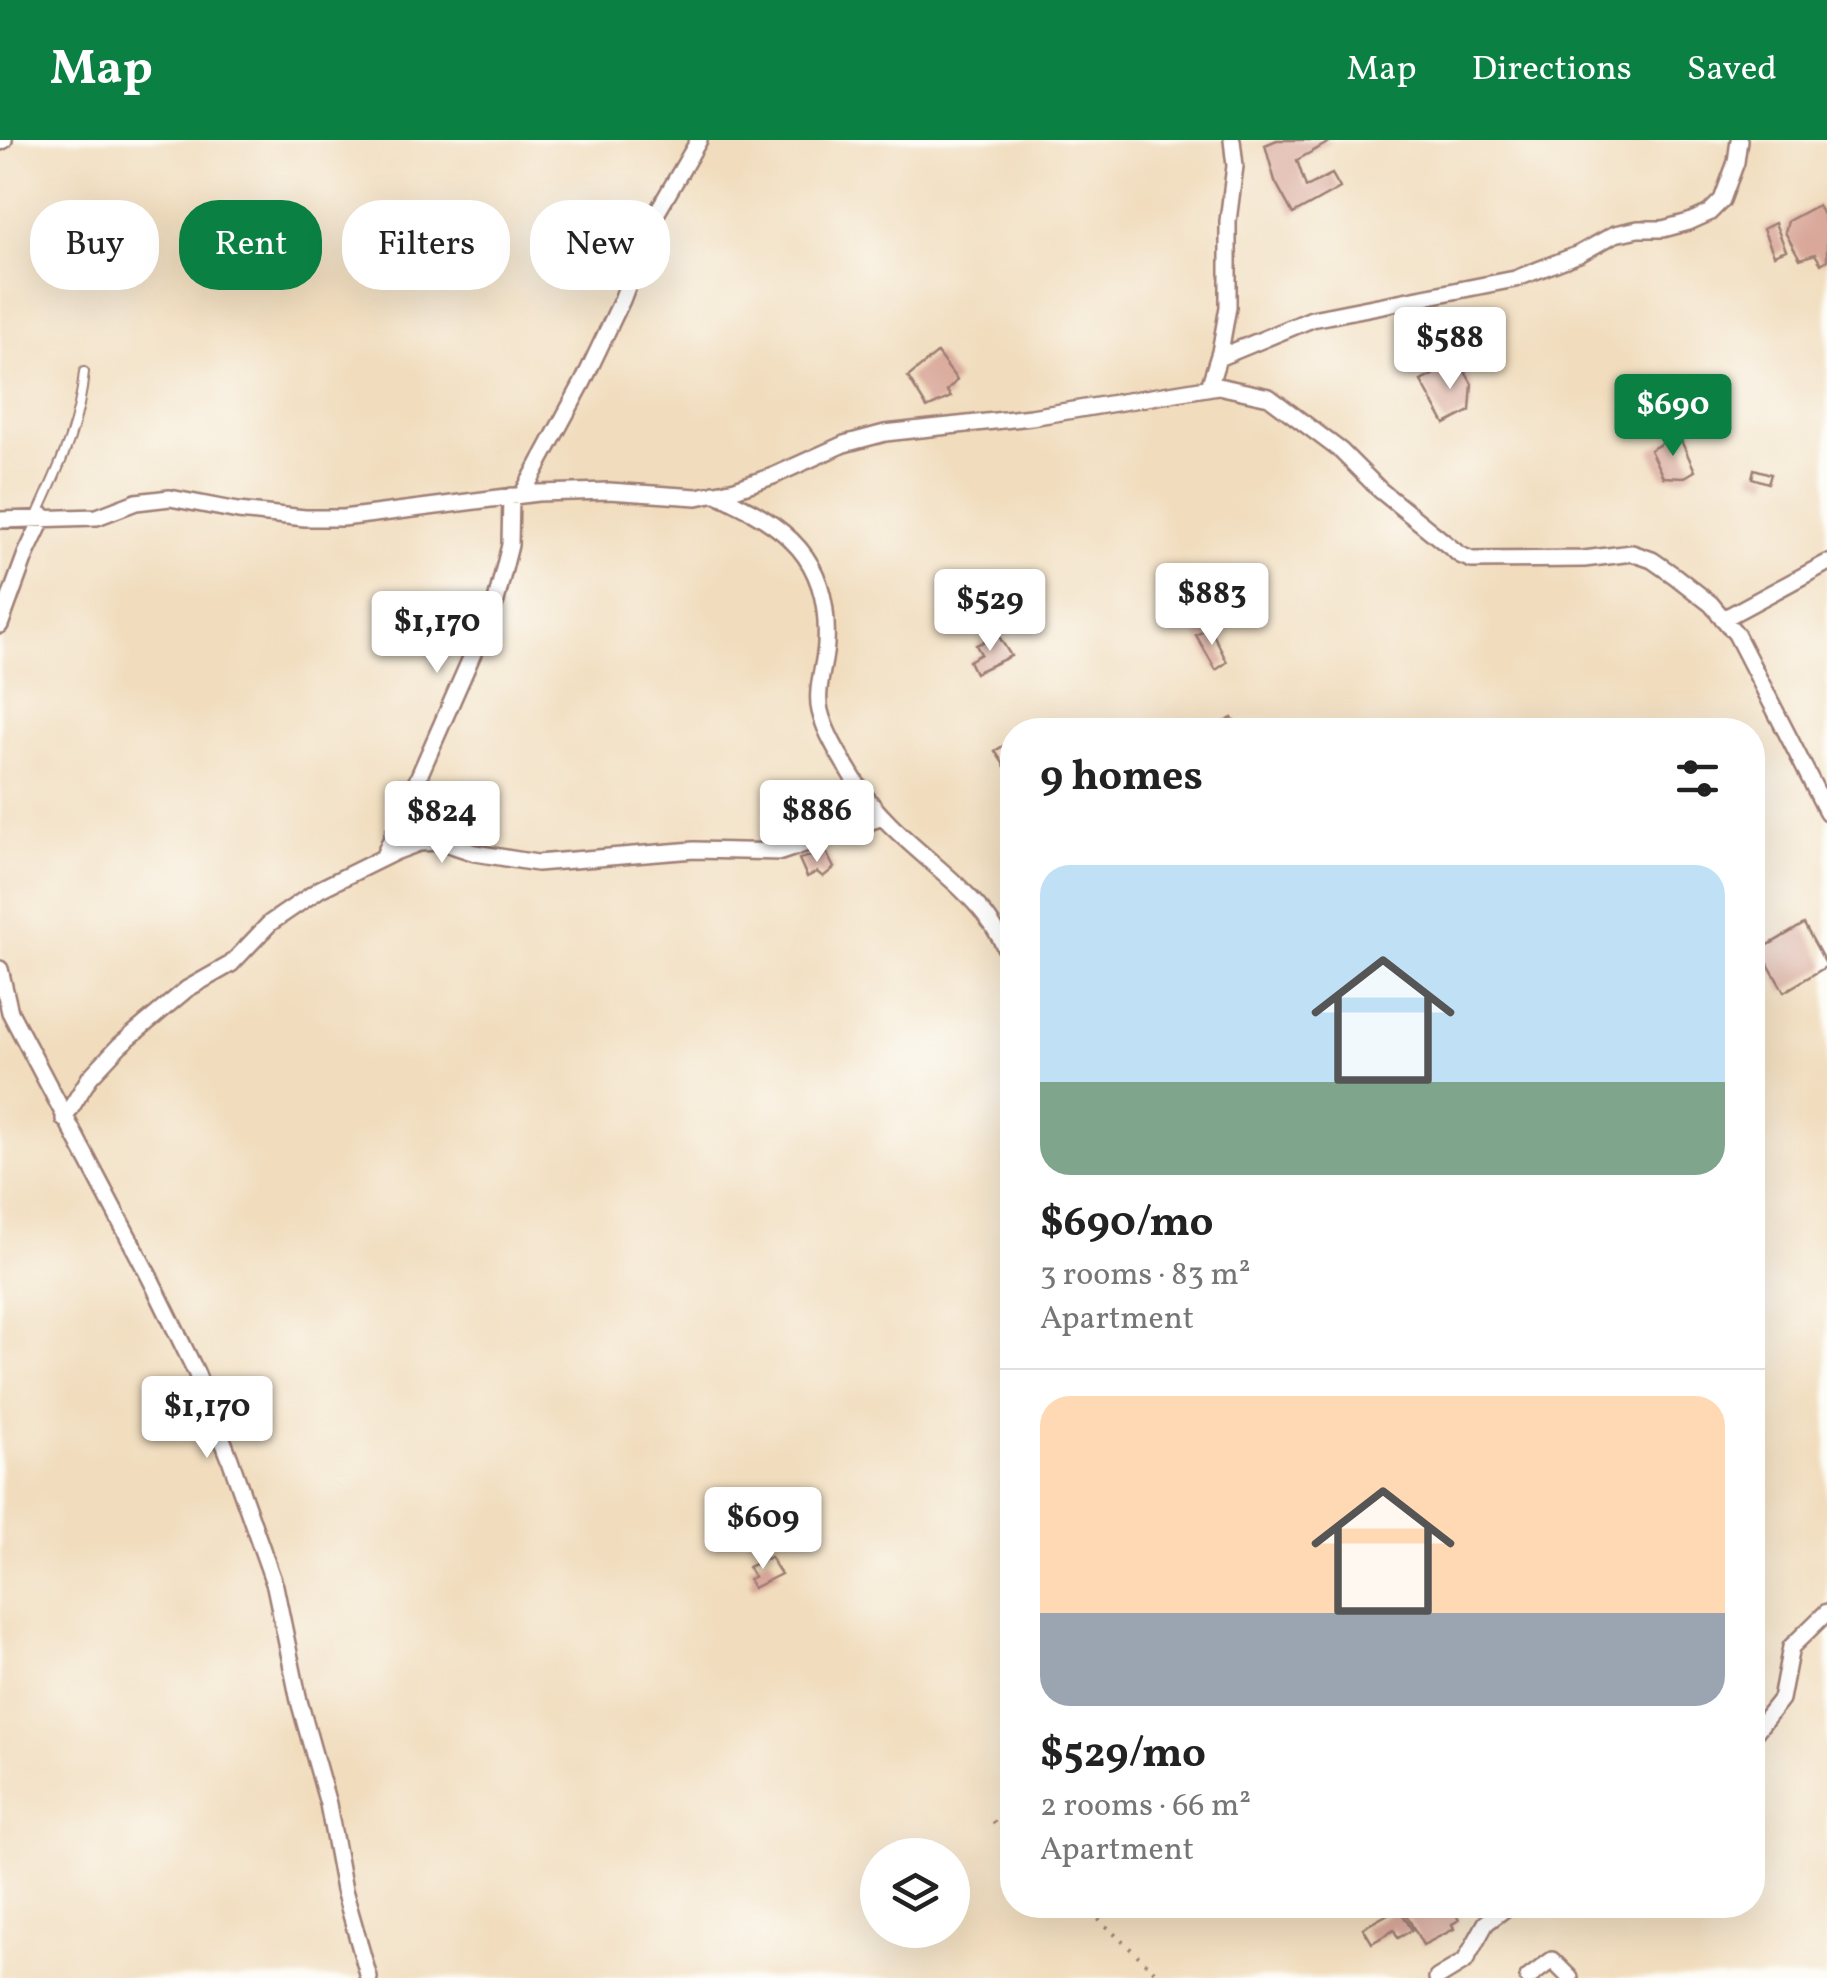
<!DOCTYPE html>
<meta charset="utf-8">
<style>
:root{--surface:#fff;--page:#f6f6f6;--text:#222;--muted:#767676;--line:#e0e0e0;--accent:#0b8043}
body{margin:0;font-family:Vollkorn,serif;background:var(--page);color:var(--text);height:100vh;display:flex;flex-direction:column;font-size:38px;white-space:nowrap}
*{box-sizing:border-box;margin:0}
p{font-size:32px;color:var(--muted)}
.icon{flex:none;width:55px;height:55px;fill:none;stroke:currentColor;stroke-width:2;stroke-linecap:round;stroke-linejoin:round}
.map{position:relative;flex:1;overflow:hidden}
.details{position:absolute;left:1000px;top:578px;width:765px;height:1200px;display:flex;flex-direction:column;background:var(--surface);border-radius:40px;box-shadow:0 10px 40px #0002}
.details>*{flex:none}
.banner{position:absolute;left:30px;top:60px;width:820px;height:90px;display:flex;gap:20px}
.buttons{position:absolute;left:860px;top:1698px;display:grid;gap:20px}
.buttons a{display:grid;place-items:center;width:110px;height:110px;border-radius:50%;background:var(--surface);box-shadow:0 10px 40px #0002;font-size:50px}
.price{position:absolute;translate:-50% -85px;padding:0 22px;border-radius:10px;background:#fff;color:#222;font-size:32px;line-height:65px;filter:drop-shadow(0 2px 5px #0008)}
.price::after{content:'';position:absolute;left:50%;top:60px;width:30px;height:22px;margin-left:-15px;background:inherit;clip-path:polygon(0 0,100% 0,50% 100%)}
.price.on{background:var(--accent);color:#fff}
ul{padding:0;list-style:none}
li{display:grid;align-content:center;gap:20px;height:530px;padding:0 40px}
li+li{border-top:2px solid var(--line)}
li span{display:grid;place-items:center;height:310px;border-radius:30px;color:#555}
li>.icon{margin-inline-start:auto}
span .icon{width:180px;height:180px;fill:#fffc;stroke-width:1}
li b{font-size:42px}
h2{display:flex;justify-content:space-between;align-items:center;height:120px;padding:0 40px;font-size:42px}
.pill{padding:0 35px;border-radius:40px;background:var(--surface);box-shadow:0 10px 40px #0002;font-size:35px;line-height:90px}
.pill.on{background:var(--accent);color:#fff}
header{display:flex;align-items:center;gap:60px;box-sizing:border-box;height:140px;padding:0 50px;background:var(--accent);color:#fff}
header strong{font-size:48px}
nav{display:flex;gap:55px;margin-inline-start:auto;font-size:35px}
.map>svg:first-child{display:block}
</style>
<header>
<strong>Map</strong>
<nav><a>Map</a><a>Directions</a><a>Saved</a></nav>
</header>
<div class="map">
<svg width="1827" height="1838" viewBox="0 0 1827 1838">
<rect width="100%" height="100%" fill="#fdfcf7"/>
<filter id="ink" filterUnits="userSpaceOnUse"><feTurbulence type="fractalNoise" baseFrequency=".01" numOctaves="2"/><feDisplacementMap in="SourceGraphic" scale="20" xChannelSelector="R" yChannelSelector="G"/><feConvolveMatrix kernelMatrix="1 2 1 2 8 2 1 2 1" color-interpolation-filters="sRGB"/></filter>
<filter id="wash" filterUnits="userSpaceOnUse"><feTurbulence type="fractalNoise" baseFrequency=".0048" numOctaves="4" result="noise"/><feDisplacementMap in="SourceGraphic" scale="40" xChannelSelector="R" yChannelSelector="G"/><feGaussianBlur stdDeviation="2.25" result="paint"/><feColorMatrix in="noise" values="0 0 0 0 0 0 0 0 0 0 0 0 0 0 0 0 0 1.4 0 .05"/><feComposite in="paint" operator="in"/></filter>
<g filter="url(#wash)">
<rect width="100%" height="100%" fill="#f1ddbe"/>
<g id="blocks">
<path fill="#d9a89a" d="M1277,0H1333L1297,20L1306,47L1332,34L1340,48L1293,74L1275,41L1265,5Z
M1818,65L1827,83V120L1821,124L1815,114L1800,119L1785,92L1788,81Z
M1775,83L1786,110L1774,115L1763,89Z
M937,213L957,240L947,251L951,257L927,268L908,237Z
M1459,221L1472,244L1470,271L1445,284L1421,241Z
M1678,294L1695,331L1683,338L1663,337L1650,310Z
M1754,329L1771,334L1768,343L1752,338Z
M1210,488L1227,522L1216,530L1196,495Z
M998,495L1011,516L975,533L969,521L981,514L976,505Z
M1232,578L1240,590H1227L1223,583Z
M1003,606L1012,620V628L1008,631L995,611Z
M826,712L834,728L823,737L817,732L807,737L799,719Z
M1804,784L1827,826L1784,852L1760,810Z
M770,1417L781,1434L753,1448L749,1440L754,1437L748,1427Z
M1423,1765H1456L1452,1768L1459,1780L1452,1784L1454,1789L1423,1805L1406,1774Z
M1399,1768L1412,1790L1398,1798L1394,1790L1372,1803L1363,1788Z"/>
</g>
</g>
<g filter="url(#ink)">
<use href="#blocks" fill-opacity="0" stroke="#9e7e74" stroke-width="2.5"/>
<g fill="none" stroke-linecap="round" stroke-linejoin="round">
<defs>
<path id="service" d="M37,376C59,326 79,288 84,232"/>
<path id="minor" d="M0,2L4,0
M1218,218L1312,179L1515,139L1579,114L1615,94L1638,89H1663L1689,82L1709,73L1722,60L1736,22L1739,0
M1209,247L1220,212L1228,167V81L1235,26L1232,0
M714,353C786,385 831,418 826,504C825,526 815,549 820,571C826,596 845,624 858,646C892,698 948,728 986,776C997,790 1005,806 1012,822
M522,355L583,242L622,160L652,81L699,0
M0,380L97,377L136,362L170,358L238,371L305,378H343L538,353L609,351L697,357L735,349L773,336L844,304L885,293L1031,277L1218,246L1269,257L1341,311L1380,350L1460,415L1472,420L1584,419L1632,413L1652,420L1675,436L1711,464L1736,494L1827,672
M1723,479L1827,423
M0,485L26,414L44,376
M383,718L496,461L510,405L511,356
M0,829L10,872L150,1138L196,1232L230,1319L275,1446L299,1561L328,1664L344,1750L369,1838
M64,979L90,937L120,905L187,849L231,824L270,783L320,749L395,712L419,703L442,702L475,713L537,723L694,710L781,712L883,677
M1752,1596L1781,1559L1791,1507L1827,1472
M1437,1838L1465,1821L1486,1783L1510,1765
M1528,1838L1552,1820L1570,1838"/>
</defs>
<use href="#service" stroke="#9e7e74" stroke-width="12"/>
<use href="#minor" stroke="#9e7e74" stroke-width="20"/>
<path stroke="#9e7e74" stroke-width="4" stroke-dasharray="2.5 8" stroke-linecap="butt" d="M993,1681L1012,1699
M1083,1765L1162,1838"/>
<use href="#service" stroke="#fff" stroke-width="8"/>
<use href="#minor" stroke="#fff" stroke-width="15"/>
</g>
</g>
</svg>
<div class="buttons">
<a><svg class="icon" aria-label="layers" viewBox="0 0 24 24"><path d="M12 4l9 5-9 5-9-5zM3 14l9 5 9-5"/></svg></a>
</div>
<b class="price" style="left:1450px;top:252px">$588</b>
<b class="price on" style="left:1673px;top:319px">$690</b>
<b class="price" style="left:1212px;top:508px">$883</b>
<b class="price" style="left:990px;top:514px">$529</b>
<b class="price" style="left:437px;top:536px">$1,170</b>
<b class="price" style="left:817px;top:725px">$886</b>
<b class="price" style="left:442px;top:726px">$824</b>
<b class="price" style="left:207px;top:1321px">$1,170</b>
<b class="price" style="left:763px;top:1432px">$609</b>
<div class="banner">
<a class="pill">Buy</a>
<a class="pill on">Rent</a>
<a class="pill">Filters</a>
<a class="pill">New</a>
</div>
<section class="details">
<h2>9 homes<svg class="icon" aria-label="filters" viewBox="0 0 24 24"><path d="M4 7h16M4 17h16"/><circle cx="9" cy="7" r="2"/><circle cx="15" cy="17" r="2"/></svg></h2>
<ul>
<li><span style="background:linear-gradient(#bfe0f5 70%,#7fa58c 0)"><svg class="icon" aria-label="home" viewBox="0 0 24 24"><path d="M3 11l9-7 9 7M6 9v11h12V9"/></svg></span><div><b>$690/mo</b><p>3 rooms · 83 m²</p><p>Apartment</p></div></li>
<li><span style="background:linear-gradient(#ffd9b3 70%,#9aa5b1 0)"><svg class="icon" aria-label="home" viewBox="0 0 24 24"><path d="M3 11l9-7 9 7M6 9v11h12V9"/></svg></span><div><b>$529/mo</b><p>2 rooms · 66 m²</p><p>Apartment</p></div></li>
</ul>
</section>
</div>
